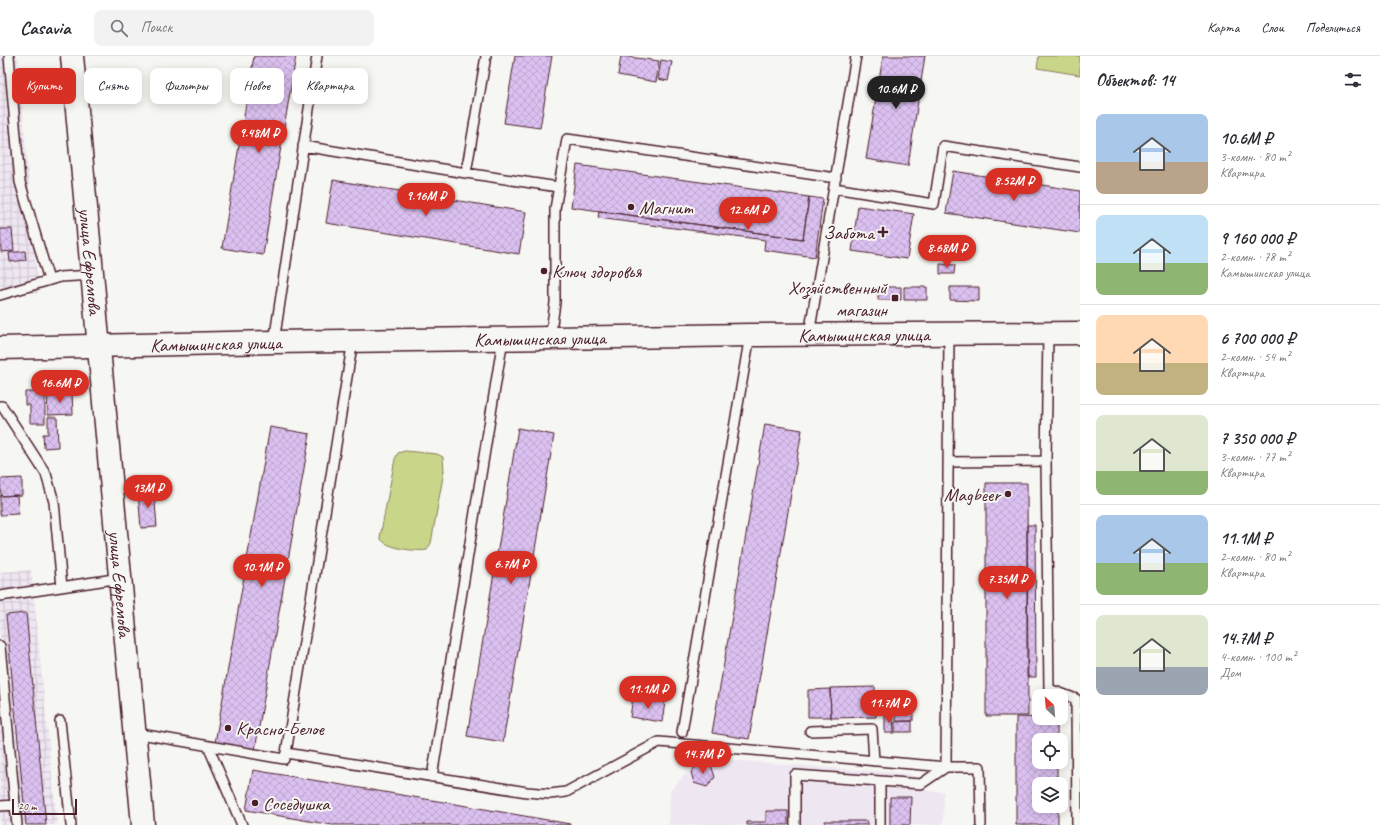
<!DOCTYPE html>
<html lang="ru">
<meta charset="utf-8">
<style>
:root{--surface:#fff;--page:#f2f2f3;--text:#2b2b33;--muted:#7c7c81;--line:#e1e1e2;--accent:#d93025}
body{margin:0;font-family:Caveat,sans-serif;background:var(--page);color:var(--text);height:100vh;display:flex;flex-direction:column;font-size:15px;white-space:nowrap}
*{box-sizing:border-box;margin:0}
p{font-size:13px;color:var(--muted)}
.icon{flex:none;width:22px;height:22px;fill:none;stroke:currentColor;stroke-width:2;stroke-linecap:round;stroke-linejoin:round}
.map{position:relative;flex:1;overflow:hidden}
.panel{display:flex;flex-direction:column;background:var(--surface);width:300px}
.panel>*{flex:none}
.hud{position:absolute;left:12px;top:12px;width:380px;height:36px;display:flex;gap:8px}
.needle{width:26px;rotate:334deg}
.tools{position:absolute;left:1032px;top:633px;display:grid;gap:8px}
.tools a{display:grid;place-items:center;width:36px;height:36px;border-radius:8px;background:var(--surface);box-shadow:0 2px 10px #0003;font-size:20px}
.scale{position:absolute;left:12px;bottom:10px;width:65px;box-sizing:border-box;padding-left:4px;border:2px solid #4a1f2b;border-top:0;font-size:11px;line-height:14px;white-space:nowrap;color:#4a1f2b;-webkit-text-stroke:3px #f6f6f2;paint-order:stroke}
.price{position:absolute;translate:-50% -34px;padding:0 9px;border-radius:14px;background:var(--accent);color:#fff;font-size:13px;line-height:26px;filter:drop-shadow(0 1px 2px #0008)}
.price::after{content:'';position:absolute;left:50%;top:24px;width:12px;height:9px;margin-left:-6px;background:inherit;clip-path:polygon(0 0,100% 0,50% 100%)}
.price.selected{background:#222;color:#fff}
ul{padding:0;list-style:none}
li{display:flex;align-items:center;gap:12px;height:100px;padding:0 16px}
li+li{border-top:1px solid var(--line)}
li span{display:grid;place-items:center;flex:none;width:112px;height:80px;border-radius:8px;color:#555}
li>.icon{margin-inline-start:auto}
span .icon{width:48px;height:48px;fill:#fffc;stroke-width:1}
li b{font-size:17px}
h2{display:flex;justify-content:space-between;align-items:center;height:48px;padding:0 16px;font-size:17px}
.tag{padding:0 14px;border-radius:8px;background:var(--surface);box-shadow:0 2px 10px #0003;font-size:14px;line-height:36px}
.tag.selected{background:var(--accent);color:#fff}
header{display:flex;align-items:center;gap:24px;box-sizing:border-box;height:56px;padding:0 20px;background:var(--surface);border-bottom:1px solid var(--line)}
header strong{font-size:19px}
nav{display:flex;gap:22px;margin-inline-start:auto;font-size:14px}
.search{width:280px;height:36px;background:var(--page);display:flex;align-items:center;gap:10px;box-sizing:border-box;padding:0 14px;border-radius:8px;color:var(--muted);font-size:15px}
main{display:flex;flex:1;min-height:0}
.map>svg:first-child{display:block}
</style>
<header>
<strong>Casavia</strong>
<div class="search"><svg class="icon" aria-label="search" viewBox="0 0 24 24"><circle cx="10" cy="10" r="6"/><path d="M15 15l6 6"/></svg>Поиск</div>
<nav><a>Карта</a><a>Слои</a><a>Поделиться</a></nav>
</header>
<main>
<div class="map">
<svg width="1080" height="769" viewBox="0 0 1080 769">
<defs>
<pattern id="industrial-grid" width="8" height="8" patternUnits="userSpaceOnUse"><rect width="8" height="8" fill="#eee6f1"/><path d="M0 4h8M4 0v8" fill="none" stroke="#cec5cf"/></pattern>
<pattern id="building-cross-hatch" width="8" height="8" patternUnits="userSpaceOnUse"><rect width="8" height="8" fill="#dbc1f0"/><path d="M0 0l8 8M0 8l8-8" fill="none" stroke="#bda5ce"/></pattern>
</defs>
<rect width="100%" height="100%" fill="#f6f6f2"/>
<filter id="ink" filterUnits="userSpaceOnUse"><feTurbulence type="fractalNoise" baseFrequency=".025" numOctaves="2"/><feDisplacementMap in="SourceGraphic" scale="8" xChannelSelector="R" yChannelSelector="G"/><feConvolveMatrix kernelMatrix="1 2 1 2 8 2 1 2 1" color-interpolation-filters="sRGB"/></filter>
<g filter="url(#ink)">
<path fill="#eee6f1" d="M700,702L910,718L928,735L944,736L943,769H669L670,735Z"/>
<path fill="url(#industrial-grid)" d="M0,0H18L38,237H0Z
M31,514L57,769H0V516Z"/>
<path fill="#c9d68a" stroke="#8a7a5a" d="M1039,0H1080V19L1037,12Z
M405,395L437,398L443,401L444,415L431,487L427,494C416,496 383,492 380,481L395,403L398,397Z"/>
<path fill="url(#building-cross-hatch)" stroke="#4a1f2b" d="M254,0H296L263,199L222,192Z
M515,0H552L540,72L504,67Z
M621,0L659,5L656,26L618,19Z
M883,0H925L908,110L866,103Z
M661,4L672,6L668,25L658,23Z
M577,109L809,141L803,183L571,151Z
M953,115L1080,135V177L946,157Z
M333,124L526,156L519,198L326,167Z
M809,141L823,143L815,201L764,194L765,184L598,162L599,155L803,183Z
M858,150L914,158L907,203L852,195Z
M0,173H12L14,195L1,196Z
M25,195L26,204L10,206L9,197Z
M940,208L955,209L954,218H940Z
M878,231H901V244H878Z
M904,231H927V244H904Z
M950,231H979V245L950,244Z
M25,336H45V367H30V349H25Z
M72,336L73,358L48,359L47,337Z
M48,361H57L58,391L44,392L43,378H48Z
M765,368L802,374L749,683L712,677Z
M270,371L310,378L255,694L215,687Z
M518,372L554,379L503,686L467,680Z
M22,422V439L1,440L0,423Z
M986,427H1027L1028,660H986Z
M154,434L157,471L141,472L138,436Z
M17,439L18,458L0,459V440Z
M1027,469H1035L1036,621H1027Z
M26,557L46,769H26L6,559Z
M875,631L876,661L831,662L830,632Z
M830,633L831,661H808V634Z
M633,641L665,646L662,666L630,661Z
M895,641H913V653H895Z
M913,653V665H896V654Z
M893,658L894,677H885V659Z
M1016,661L1057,662V684H1039V706H1057V728H1039V750H1058V769H1016Z
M912,665V676H895V666Z
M699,707L711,709L715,721L707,731L694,727L691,716Z
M253,714L473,751L570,768V769H332L246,754Z
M890,741H911L910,769H890Z
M766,755H788V769H747V766H766Z
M825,765H867V769H825Z"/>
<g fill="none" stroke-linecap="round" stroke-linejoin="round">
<defs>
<path id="service" d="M9,0L20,126L49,224
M486,0L466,117L558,131
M303,90L466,117
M834,132L934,148L943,90L1080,111
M0,239L60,221L93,219
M1048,278L1046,405L1049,633L1076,643L1077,769
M809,279L856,0
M550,282L555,247V153L567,83L836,122
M274,286L317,0
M0,350H2L46,418L54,446L62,531
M948,406L1046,405
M0,540L121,522
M0,590L17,769
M60,665L71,769
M810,675L872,673L874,705
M682,676L750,279
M135,677L284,703L286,697L527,736L550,738L566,736L659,686L946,711H980L981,769
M208,690L242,769
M286,697L353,284
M946,711L949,278
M432,721L503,283
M0,750L15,749
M795,769V719L880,725
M880,769V725L921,728L946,711"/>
<g id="tertiary">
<path id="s1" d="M72,0L143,769"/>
<path id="s2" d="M0,292L274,286L750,279L1080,277"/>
</g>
</defs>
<use href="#service" stroke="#4a1f2b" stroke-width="12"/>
<use href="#tertiary" stroke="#4a1f2b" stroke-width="25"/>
<use href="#service" stroke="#f6f6f2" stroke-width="9"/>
<use href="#tertiary" stroke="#f6f6f2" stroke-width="22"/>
</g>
</g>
<g fill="#4a1f2b" stroke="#f6f6f2" stroke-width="1.5">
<circle cx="631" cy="151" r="4"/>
<path d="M881 170h4v4h4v4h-4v4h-4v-4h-4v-4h4z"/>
<circle cx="544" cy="215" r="4"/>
<rect x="891" y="238" width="8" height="8" rx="2"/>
<circle cx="1008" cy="438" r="4"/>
<circle cx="228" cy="672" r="4"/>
<circle cx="255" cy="747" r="4"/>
</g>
<g text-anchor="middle" stroke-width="4" stroke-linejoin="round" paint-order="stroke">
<g font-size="19" fill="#4a1f2b" stroke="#f6f6f2" text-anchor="start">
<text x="639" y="158">Магнит</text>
<text x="874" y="183" text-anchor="end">Забота</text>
<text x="552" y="222">Ключ здоровья</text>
<text x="887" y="238" text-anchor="end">Хозяйственный<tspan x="887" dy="22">магазин</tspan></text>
<text x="1000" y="445" text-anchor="end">Magbeer</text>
<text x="236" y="679">Красно-Белое</text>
<text x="263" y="754">Соседушка</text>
</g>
<g font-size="19" fill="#4a1f2b" stroke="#f6f6f2">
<text dy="7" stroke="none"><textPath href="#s1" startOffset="206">улица Ефремова</textPath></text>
<text dy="7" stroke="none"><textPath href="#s2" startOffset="864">Камышинская улица</textPath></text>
<text dy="7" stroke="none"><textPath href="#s2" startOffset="540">Камышинская улица</textPath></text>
<text dy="7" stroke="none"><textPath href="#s2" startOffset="216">Камышинская улица</textPath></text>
<text dy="7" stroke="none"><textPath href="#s1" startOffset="530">улица Ефремова</textPath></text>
</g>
</g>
</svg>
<div class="tools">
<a><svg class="needle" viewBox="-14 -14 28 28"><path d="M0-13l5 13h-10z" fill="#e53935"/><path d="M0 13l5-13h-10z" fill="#7c7c81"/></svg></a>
<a><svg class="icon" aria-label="locate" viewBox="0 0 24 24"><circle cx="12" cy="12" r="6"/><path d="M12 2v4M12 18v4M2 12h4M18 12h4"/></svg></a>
<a><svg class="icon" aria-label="layers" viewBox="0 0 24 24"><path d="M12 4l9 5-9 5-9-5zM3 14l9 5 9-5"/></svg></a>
</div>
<div class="scale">20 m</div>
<b class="price selected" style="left:896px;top:54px">10.6M ₽</b>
<b class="price" style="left:259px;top:98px">9.48M ₽</b>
<b class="price" style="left:1014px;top:146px">8.52M ₽</b>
<b class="price" style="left:426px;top:161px">9.16M ₽</b>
<b class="price" style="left:748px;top:175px">12.6M ₽</b>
<b class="price" style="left:947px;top:213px">8.68M ₽</b>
<b class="price" style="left:60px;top:348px">16.6M ₽</b>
<b class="price" style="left:148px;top:453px">13M ₽</b>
<b class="price" style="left:511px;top:529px">6.7M ₽</b>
<b class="price" style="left:262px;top:532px">10.1M ₽</b>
<b class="price" style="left:1007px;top:544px">7.35M ₽</b>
<b class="price" style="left:648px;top:654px">11.1M ₽</b>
<b class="price" style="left:889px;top:668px">11.7M ₽</b>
<b class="price" style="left:703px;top:719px">14.7M ₽</b>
<div class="hud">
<a class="tag selected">Купить</a>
<a class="tag">Снять</a>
<a class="tag">Фильтры</a>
<a class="tag">Новое</a>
<a class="tag">Квартира</a>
</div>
</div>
<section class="panel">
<h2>Объектов: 14<svg class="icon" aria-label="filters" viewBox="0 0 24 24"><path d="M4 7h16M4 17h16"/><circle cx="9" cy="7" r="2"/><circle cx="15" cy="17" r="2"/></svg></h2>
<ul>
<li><span style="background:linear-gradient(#a9c7e8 60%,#b9a48a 0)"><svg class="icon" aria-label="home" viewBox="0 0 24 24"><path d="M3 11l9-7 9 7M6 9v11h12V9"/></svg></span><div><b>10.6M ₽</b><p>3-комн. · 80 m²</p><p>Квартира</p></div></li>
<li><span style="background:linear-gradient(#bfe0f5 60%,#8fb573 0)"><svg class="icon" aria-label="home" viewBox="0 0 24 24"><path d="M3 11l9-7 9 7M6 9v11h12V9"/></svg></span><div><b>9 160 000 ₽</b><p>2-комн. · 78 m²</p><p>Камышинская улица</p></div></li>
<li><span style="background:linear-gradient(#ffd9b3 60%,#c2b280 0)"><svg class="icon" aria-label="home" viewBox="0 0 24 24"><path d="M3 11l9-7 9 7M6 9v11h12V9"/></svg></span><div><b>6 700 000 ₽</b><p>2-комн. · 54 m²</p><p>Квартира</p></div></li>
<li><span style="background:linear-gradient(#dfe7d0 70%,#8fb573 0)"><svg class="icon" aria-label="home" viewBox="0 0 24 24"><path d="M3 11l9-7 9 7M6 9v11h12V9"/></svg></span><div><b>7 350 000 ₽</b><p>3-комн. · 77 m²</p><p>Квартира</p></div></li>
<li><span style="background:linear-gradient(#a9c7e8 60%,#8fb573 0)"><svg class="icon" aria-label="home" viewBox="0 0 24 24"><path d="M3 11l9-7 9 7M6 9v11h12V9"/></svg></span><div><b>11.1M ₽</b><p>2-комн. · 80 m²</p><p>Квартира</p></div></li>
<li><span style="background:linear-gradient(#dfe7d0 65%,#9aa5b1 0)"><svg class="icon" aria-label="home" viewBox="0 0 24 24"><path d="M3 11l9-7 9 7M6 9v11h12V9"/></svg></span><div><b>14.7M ₽</b><p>4-комн. · 100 m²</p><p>Дом</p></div></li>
</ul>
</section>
</main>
